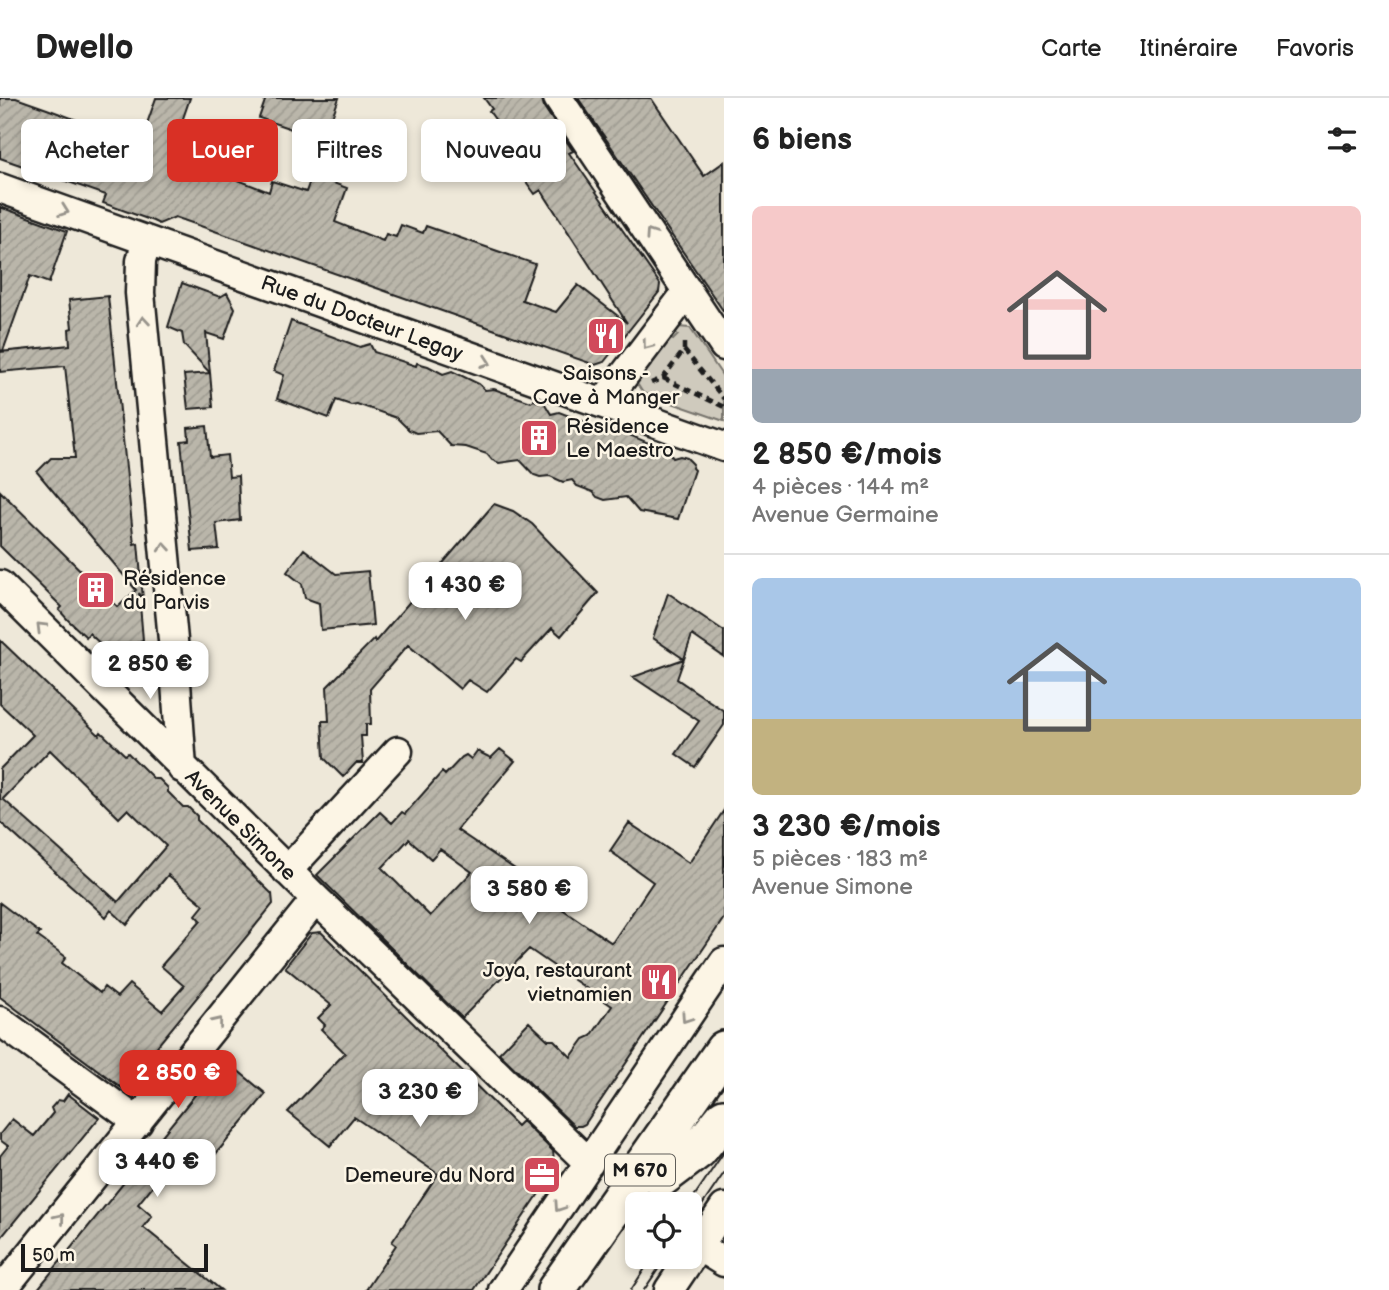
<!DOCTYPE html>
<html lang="fr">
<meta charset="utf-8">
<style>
:root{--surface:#fff;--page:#f2f2f2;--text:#222;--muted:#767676;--line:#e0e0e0;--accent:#d93025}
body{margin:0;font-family:"Balsamiq Sans",sans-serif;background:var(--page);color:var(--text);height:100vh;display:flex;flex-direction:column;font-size:26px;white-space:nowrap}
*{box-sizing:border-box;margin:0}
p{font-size:23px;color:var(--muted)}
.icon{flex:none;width:38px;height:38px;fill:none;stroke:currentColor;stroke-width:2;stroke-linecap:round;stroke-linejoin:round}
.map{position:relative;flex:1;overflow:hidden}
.sheet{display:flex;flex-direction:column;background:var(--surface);width:665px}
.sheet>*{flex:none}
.guide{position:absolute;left:21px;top:21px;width:597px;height:63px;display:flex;gap:14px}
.tools{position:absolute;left:625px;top:1094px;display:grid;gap:14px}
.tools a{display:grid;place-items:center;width:77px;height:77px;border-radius:10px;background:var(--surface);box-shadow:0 4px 10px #0003;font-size:35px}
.scale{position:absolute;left:21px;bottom:18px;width:187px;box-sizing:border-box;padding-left:7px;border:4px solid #1c1c1c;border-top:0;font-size:19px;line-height:24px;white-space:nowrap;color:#1c1c1c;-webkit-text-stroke:5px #fcf5e5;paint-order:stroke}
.price{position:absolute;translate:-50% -60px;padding:0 16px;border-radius:14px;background:#fff;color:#222;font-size:23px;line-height:46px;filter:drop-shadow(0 2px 4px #0008)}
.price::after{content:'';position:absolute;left:50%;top:42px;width:21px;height:16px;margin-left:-10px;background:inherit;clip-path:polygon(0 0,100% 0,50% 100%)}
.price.current{background:var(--accent);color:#fff}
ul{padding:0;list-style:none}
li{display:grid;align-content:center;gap:14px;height:371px;padding:0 28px}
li+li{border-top:2px solid var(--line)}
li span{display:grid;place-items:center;height:217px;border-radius:10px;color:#555}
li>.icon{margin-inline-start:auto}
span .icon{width:126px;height:126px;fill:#fffc;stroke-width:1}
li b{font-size:30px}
h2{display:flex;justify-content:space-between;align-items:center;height:84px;padding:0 28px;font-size:30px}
.pill{padding:0 24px;border-radius:10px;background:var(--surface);box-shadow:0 4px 10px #0003;font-size:24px;line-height:63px}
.pill.current{background:var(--accent);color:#fff}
header{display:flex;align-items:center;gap:42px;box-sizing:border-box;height:98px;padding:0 35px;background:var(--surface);border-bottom:2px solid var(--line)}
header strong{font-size:33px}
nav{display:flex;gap:38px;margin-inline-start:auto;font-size:24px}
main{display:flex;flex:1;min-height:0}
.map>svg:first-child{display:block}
</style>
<header>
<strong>Dwello</strong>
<nav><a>Carte</a><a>Itinéraire</a><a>Favoris</a></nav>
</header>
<main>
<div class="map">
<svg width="724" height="1192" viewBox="0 0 724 1192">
<defs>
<pattern id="building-hatch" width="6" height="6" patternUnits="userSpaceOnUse" patternTransform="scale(1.75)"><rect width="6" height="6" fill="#bab6aa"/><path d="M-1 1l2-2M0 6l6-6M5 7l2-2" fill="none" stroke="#9f9c92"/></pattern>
</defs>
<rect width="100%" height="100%" fill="#eee8d9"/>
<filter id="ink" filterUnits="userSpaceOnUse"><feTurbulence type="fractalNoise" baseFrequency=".0143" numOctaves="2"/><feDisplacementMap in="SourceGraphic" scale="14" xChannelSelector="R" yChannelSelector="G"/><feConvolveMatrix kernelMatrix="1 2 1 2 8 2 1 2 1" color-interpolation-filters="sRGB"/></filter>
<g filter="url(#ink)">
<path fill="#cfcabd" stroke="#76736c" stroke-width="2" d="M678,229L690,230L724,280V323L643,295L636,284L669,240L673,242L678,237L675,234Z"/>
<path fill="url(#building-hatch)" stroke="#1c1c1c" stroke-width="2" fill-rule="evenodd" d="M0,0H16L47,11L77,22L75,27L87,31V33L138,51L156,0H190L178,35L223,52L215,73L269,94L272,83L306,94L312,77L347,90L335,124L383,143L386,136L396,139L401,127L423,135L426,128L535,166L522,202L556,214L578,187L627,225L541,92L535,96L505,55L514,48L489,13L492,11L484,0H542L544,9L573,53L569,55L660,186L659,194L604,264L595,267L175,119L159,126L153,123L103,105L106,97L0,60Z
M266,0H339L323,44L302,38L303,35L259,20Z
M578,0H651L704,78L724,64V214Z
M0,109L67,133L49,185L30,178L3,253L0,252Z
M182,185L220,199L227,195L235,210L224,241L206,235L210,275L184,247L182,235L168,229Z
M108,198L134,446L138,445L143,501L139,495L143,542L112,557L89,535L86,539L68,522L59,512L62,509L0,448V393L118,509L136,492L37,374L51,360H75L65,268L0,274V254L70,247L69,231L72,230L69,202Z
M291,223L360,249L370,246L374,254L416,268L417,265L428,268L443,276L452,273L479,286L485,292L494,291L531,304L534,302L545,306L551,316L559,314L588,325L591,330L600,329L616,335L620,333L668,353L673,360L680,358L687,360L693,366L692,370L694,372L678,421L639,414L626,399L605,402L597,399L593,394L577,388L572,382L563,384L550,378L540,379L534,377L520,362L499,365L492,362L487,356L466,349L451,348L437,333L416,335L409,332L397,320L357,306L351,307L336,302L329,320L277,301L284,277L274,273Z
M210,275L213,309L188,311L184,277Z
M207,328L210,359L227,357L229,379L238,378L240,422L216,425L219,451L192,453L181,343L189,342L188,330Z
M494,406L513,413L532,426L598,495L561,538L552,530L521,564L516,561L487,594L468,582L460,591L408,547L370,591L371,626H366V638H361L363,665H356L343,679L324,660L322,623H329L327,589L374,541L375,544Z
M304,451L336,476L368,473L373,527L321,532L319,505L305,500L302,486L287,474Z
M668,495L724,533V559L692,537L684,561L653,540Z
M0,542L99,637L101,634L125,657L128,655L154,681H159L168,690V694L183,709H188L197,718V722L272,796L273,806L132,979L134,999L0,899V805L40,835L37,838L66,859L62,865L100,895L104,889L117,899L129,886L162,913L184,888L161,868L201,822L196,817L204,807L168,777L127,827L111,812L106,819L0,724V671L33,637L0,606ZM50,652L119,720L128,711L166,748L118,804L3,701Z
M684,561L677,581L724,613V627L695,669L676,656L699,623L633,579Z
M500,651L515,663L457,732L546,792L542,797L612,845L653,784L610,753L629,725L689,765L724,712V820L585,1026L581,1028H574L499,955L529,924L548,942H554L571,959L584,941L591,938L612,908L529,851L462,920L317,777L380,714L392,725L402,714L405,716L442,674L445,677L462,659L466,657L471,661L477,653L491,660ZM409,741L431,761L440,751L472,774L430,818L382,770Z
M321,834L517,1028L522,1023L553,1053L555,1072L474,1192H366L396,1147L392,1144L438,1076L354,1019L330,1048L288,1014L345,955L321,931L325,927L318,920L331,907L285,869L312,835Z
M224,961L266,996L193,1083L171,1065L138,1106L152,1118L143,1129L221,1192H37Z
M68,996L99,1020L0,1141V1058L8,1048L0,1042V1036L12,1021L34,1038L53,1015L51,1010L58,1002L63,1003Z"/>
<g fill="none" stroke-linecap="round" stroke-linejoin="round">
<defs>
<path id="minor" d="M558,0L724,248
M0,90L724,349
M147,143L141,163L140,195L173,542L182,670
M603,305L688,193
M0,487L316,801L589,1065
M287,773L398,653
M0,923L138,1024
M698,1148L724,1164
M2,1192L316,801
M503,1192L724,864
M669,1192L724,1110"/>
<path id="major" d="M661,1080L698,1052L724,1020
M556,1192L724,952"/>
</defs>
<use href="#minor" stroke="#1c1c1c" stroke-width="33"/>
<use href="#major" stroke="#1c1c1c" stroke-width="42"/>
<path stroke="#1c1c1c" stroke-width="4.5" stroke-dasharray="7 5" stroke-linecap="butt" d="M684,252L724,301
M663,280L724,309
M651,285L663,280L684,252V243
M116,569L149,553"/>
<use href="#minor" stroke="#fcf5e5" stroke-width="28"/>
<use href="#major" stroke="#fcf5e5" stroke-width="37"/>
<path stroke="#1c1c1c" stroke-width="2" d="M689,1106L724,1054
M690,1125L724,1075
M631,1192L653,1158
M644,1192L667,1158"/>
</g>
<defs><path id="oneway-chevron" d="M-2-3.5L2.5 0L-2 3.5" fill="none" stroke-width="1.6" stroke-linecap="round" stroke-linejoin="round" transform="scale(1.75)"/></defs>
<g stroke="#97938b">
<use href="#oneway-chevron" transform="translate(64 113) rotate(20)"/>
<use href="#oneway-chevron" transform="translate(650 136) rotate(-124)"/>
<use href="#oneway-chevron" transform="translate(143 223) rotate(-95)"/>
<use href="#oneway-chevron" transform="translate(647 247) rotate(127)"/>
<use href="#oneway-chevron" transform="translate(486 264) rotate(19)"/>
<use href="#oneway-chevron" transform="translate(164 449) rotate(-95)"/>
<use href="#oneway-chevron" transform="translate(41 529) rotate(-135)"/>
<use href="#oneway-chevron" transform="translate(686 920) rotate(124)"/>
<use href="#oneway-chevron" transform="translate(218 924) rotate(-51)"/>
<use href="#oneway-chevron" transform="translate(559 1109) rotate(124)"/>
<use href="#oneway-chevron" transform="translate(60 1120) rotate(-51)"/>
</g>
</g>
<defs>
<symbol id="restaurant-square" viewBox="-11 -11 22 22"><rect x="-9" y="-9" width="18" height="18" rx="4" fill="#d1495b" stroke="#fcf5e5"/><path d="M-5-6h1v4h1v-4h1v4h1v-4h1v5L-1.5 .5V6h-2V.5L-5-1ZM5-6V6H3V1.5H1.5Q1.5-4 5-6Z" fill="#fff"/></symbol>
<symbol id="building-square" viewBox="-11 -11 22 22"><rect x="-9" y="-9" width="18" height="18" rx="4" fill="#d1495b" stroke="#fcf5e5"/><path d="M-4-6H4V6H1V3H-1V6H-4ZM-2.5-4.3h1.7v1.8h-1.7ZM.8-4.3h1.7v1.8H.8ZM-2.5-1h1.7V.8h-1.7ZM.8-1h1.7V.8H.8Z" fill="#fff"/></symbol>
<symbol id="office-square" viewBox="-11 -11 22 22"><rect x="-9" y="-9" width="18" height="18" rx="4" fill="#d1495b" stroke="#fcf5e5"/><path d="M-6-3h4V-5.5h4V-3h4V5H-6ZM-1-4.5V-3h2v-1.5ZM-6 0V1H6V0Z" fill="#fff"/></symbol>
</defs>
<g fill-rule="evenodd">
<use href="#restaurant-square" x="584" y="216" width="44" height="44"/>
<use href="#building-square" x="517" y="318" width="44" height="44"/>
<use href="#building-square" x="74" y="470" width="44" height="44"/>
<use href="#restaurant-square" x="637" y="862" width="44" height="44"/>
<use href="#office-square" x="520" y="1055" width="44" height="44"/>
</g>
<g text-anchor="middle" stroke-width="5" stroke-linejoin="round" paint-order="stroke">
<rect fill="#fcf5e5" stroke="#5f5d58" stroke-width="2" x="605" y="1056.5" width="70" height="31" rx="5"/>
<g font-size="19" font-weight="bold" fill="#1c1c1c">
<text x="640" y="1079">M 670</text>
</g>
<g font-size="21" fill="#1c1c1c" stroke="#fcf5e5">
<text transform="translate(362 220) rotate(20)" y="7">Rue du Docteur Legay</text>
<text transform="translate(241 727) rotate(45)" y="7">Avenue Simone</text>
</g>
<g font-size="21" fill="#1c1c1c" stroke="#fcf5e5" text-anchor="start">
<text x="606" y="282" text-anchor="middle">Saisons -<tspan x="606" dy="24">Cave à Manger</tspan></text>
<text x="566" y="335">Résidence<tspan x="566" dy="24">Le Maestro</tspan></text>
<text x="123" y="487">Résidence<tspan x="123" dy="24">du Parvis</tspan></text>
<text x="632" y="879" text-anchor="end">Joya, restaurant<tspan x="632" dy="24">vietnamien</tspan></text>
<text x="515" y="1084" text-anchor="end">Demeure du Nord</text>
</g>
</g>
</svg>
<div class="tools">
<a><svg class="icon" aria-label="locate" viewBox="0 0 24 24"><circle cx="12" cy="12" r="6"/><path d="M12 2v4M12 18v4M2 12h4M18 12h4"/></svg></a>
</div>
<div class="scale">50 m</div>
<b class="price" style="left:465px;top:524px">1 430 €</b>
<b class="price" style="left:150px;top:603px">2 850 €</b>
<b class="price" style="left:529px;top:828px">3 580 €</b>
<b class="price current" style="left:178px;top:1012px">2 850 €</b>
<b class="price" style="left:420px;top:1031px">3 230 €</b>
<b class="price" style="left:157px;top:1101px">3 440 €</b>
<div class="guide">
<a class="pill">Acheter</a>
<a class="pill current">Louer</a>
<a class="pill">Filtres</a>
<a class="pill">Nouveau</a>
</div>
</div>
<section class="sheet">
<h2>6 biens<svg class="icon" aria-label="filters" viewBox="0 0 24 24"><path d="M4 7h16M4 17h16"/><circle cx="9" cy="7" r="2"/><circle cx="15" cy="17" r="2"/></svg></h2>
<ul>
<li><span style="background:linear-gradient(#f6c9c9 75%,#9aa5b1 0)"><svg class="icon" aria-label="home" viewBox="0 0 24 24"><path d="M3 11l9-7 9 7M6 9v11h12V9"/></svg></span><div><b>2 850 €/mois</b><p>4 pièces · 144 m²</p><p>Avenue Germaine</p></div></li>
<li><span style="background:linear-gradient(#a9c7e8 65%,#c2b280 0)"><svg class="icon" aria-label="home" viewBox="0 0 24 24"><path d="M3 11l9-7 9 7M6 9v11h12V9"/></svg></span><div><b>3 230 €/mois</b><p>5 pièces · 183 m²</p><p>Avenue Simone</p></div></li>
</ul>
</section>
</main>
